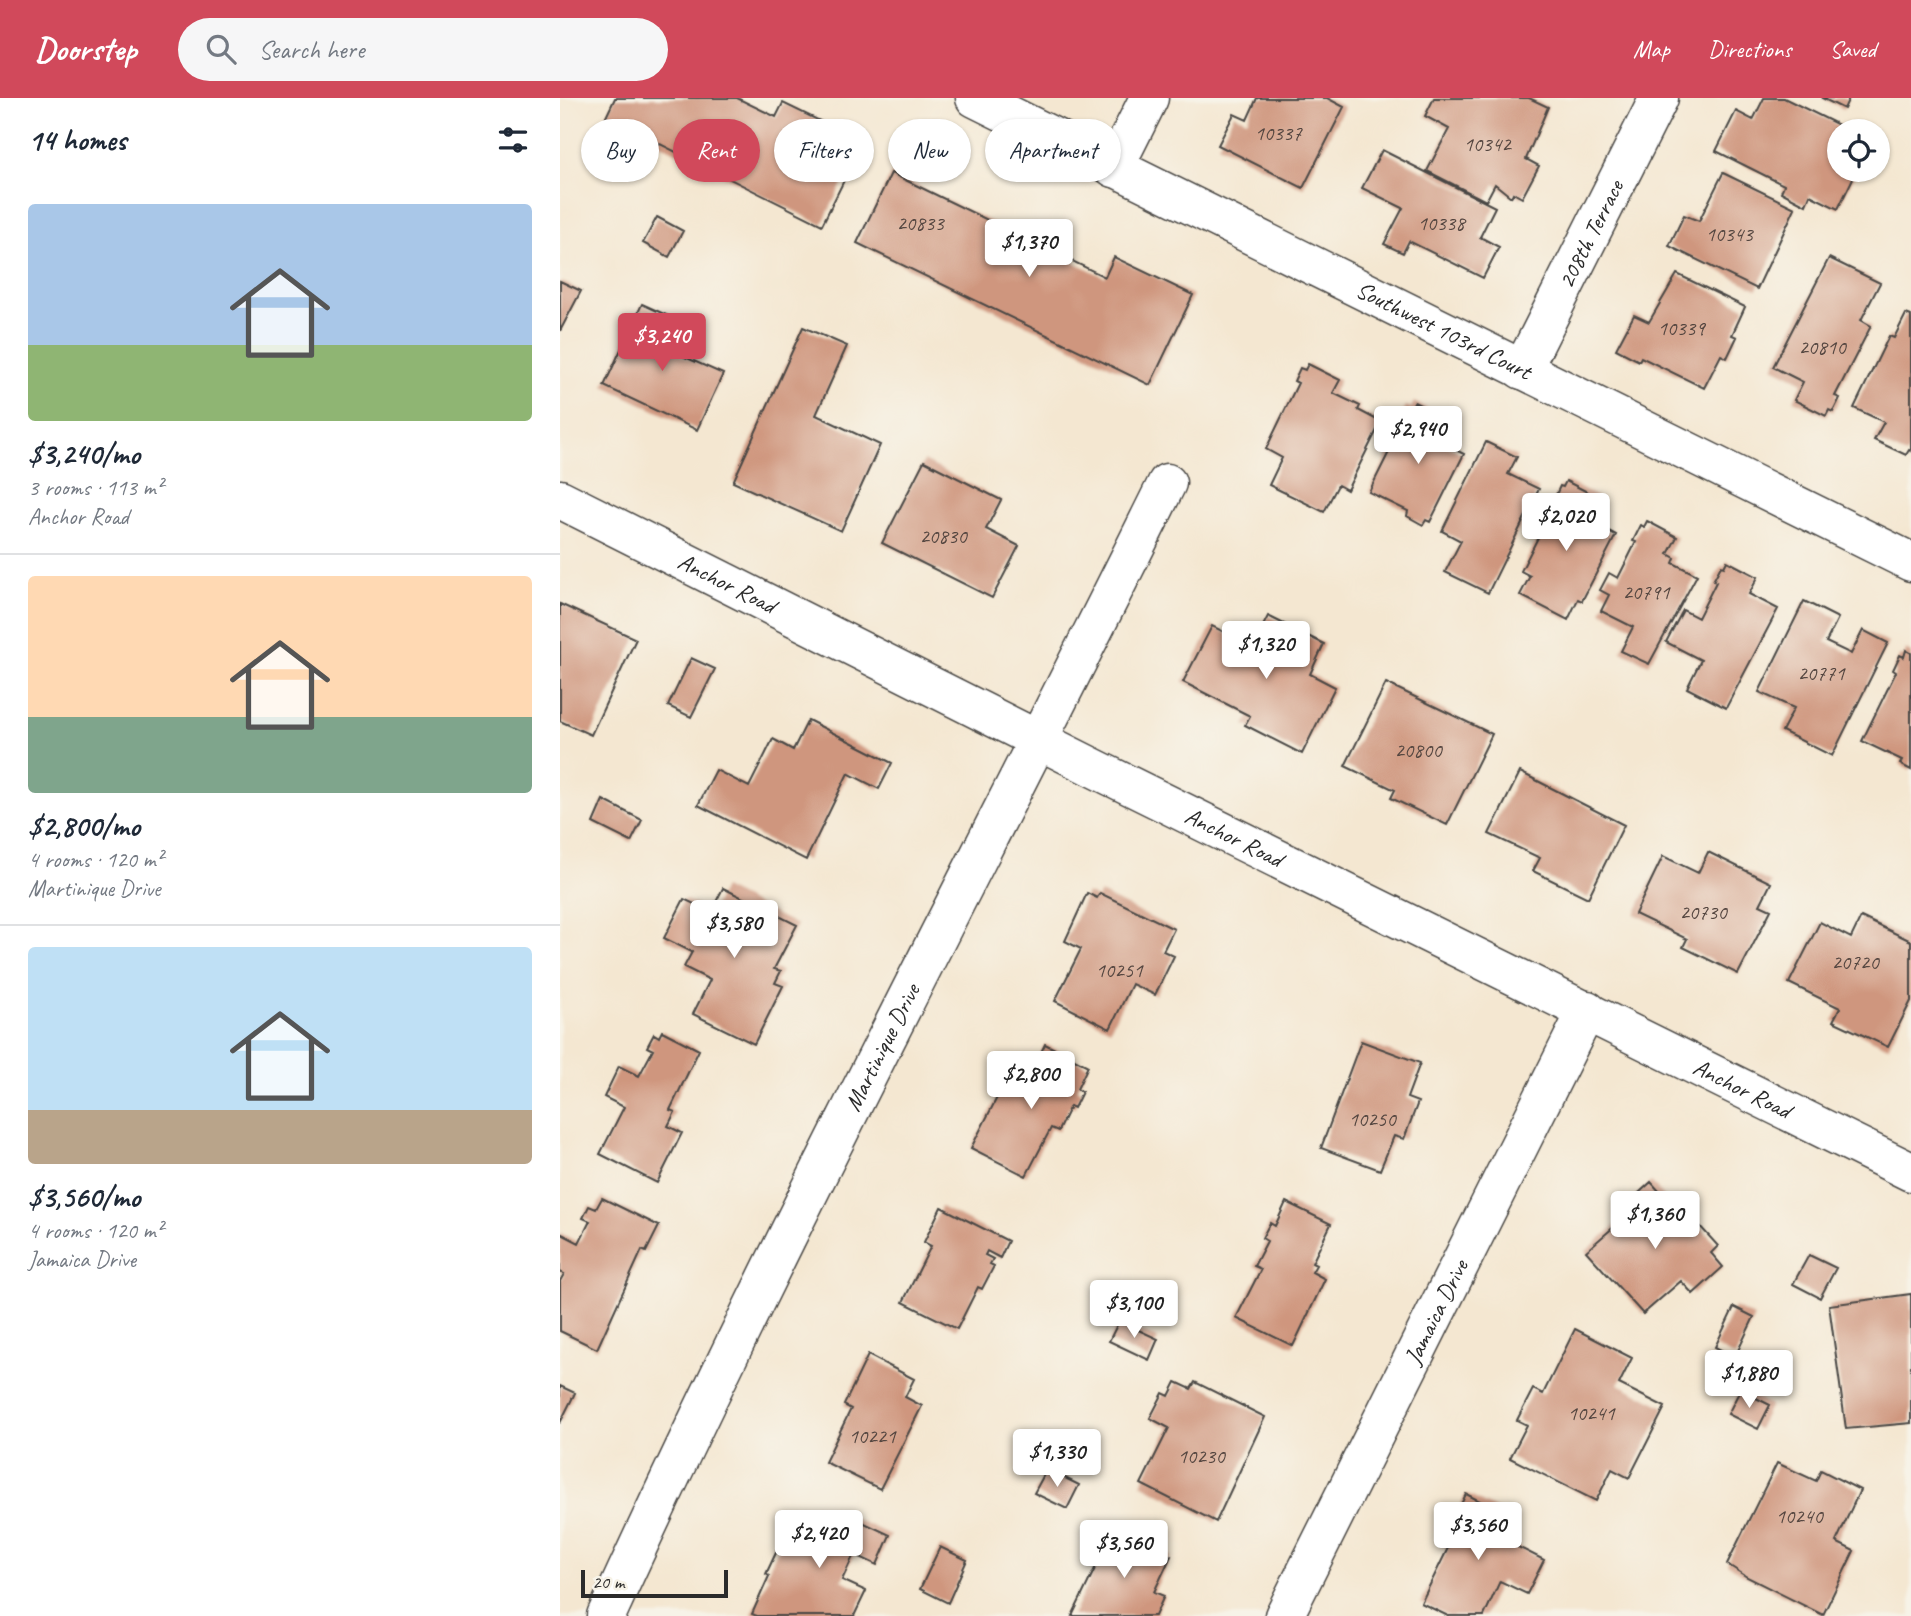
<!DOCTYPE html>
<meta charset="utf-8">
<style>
:root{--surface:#fff;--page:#f6f6f7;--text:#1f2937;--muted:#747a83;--line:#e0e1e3;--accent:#d1495b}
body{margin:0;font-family:Caveat,sans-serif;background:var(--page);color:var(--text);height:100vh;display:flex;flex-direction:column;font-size:26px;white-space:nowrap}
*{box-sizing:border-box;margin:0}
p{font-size:23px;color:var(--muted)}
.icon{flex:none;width:38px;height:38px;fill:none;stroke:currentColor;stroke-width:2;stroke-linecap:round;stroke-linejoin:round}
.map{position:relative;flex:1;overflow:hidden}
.sheet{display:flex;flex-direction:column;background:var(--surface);width:560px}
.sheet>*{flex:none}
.banner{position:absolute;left:21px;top:21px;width:665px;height:63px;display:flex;gap:14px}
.controls{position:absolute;left:1267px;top:21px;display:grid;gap:14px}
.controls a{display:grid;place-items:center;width:63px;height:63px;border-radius:50%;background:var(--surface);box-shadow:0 2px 5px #0004;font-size:35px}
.scale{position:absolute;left:21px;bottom:18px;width:147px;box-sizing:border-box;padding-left:7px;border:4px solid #2b2b2b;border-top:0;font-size:19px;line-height:24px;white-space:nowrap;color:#2b2b2b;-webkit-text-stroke:5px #f7f3e8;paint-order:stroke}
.price{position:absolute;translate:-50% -60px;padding:0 16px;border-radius:7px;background:#fff;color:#222;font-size:23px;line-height:46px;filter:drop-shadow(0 2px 4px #0008)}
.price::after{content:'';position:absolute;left:50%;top:42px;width:21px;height:16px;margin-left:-10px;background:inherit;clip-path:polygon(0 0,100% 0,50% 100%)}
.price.on{background:var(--accent);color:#fff}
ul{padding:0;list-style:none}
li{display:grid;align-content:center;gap:14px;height:371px;padding:0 28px}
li+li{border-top:2px solid var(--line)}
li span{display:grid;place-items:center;height:217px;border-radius:7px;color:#555}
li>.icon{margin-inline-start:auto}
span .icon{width:126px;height:126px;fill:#fffc;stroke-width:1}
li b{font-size:30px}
h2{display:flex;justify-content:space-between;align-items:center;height:84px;padding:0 28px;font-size:30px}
.pill{padding:0 24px;border-radius:32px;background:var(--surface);box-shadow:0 2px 5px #0004;font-size:24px;line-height:63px}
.pill.on{background:var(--accent);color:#fff}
header{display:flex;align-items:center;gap:42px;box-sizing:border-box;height:98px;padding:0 35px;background:var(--accent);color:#fff}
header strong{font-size:33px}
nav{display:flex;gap:38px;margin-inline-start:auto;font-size:24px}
.search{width:490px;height:63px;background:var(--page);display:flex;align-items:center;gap:18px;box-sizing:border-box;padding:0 24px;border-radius:38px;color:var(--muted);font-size:26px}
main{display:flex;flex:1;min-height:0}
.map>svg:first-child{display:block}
</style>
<header>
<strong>Doorstep</strong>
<div class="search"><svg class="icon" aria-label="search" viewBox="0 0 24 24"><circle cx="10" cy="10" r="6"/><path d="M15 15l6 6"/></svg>Search here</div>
<nav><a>Map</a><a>Directions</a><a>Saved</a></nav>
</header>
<main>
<section class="sheet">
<h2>14 homes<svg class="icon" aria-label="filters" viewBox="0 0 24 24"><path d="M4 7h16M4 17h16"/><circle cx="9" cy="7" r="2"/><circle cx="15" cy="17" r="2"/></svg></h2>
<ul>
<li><span style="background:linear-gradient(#a9c7e8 65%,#8fb573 0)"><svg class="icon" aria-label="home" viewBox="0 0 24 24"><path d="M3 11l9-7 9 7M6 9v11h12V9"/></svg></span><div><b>$3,240/mo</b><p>3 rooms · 113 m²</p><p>Anchor Road</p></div></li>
<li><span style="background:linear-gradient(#ffd9b3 65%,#7fa58c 0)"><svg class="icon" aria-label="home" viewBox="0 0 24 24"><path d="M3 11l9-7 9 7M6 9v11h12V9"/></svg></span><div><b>$2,800/mo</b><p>4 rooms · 120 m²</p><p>Martinique Drive</p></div></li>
<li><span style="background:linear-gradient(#bfe0f5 75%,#b9a48a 0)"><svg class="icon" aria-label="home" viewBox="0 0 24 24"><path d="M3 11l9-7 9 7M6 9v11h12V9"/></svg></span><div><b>$3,560/mo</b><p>4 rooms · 120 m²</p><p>Jamaica Drive</p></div></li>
</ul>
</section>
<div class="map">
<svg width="1351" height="1518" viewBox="0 0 1351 1518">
<rect width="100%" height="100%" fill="#f7f3e8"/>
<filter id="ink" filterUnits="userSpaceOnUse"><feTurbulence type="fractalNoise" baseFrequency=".0143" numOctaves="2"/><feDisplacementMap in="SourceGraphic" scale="14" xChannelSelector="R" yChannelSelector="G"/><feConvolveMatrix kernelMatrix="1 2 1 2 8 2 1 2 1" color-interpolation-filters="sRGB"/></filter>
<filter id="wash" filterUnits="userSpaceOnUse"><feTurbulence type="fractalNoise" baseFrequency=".00686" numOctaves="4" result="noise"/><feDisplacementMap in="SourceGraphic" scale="28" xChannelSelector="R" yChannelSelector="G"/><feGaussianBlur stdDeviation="1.57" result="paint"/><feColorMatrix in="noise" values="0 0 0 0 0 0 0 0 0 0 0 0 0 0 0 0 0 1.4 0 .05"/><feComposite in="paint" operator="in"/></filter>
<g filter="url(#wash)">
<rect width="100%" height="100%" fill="#f4e7d1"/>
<g id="blocks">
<path fill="#cf967e" d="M55,0H177L216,19L223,5L303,44L262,127L46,19Z
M697,0H767L784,9L743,90L658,47L674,16L687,22Z
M874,0H969L988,9L966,61L979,68L962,100L953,95L951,99L935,86L926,103L867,73L889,31L865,18Z
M1204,0H1224L1291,33H1279V72H1297L1278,111L1250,97L1246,107L1221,94L1224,87L1156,53L1176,13L1193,22Z
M1262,0H1289L1284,11Z
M822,52L935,109L920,139L939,149L923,180L849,143L843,155L824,146L843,110L802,90Z
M331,75L545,179L554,159L633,197L590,287L297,145Z
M1163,75L1235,110L1197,191L1109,148L1124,117L1139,123Z
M97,119L123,133L109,159L83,145Z
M1269,160L1320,185L1301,222L1311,228L1275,298L1280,300L1273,314L1269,312L1266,318L1234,302L1243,284L1213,269Z
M1117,176L1185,209L1172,237L1177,239L1167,260L1161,257L1144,290L1081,259L1079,263L1056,251L1074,217L1089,224Z
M0,183L21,193L0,233Z
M82,206L113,220L100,248L163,276L137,332L44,288Z
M1346,216L1351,218V353L1349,352L1346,357L1314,342L1324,324L1294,310L1329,238L1334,240Z
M243,229L287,248L256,317L320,347L281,433L173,384Z
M748,266L780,282L773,295L800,308L798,312L821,324L787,392L778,387L764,414L709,387L722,360L706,351L738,285L734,283L740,270L745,272Z
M854,304L885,319L877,338L882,341L881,345L904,356L870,424L866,422L863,427L847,418L848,413L809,394L844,324L839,322L846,308L851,310Z
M926,344L957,359L948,376L979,391L928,495L885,474L901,443L882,433Z
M364,363L441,402L426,431L459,448L432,500L322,445Z
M1006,383L1037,399L1028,416L1036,421L1034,425L1056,437L1022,503L1018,501L1008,522L960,497L970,478L961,473L996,404L993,403L1000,388L1003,389Z
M1087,423L1117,439L1108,456L1115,460L1113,465L1137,477L1089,566L1061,553L1073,529L1041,513L1049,497L1040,492L1049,475L1058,480L1076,444L1073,443L1081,427L1084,429Z
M1167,463L1198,479L1189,496L1218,511L1166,610L1127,590L1141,562L1106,544L1123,512L1138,520L1156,484L1153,483L1161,468L1164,469Z
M1244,503L1278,520L1266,544L1291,556L1303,532L1328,545L1272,658L1222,633L1234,610L1199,594Z
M0,506L76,541L31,637L0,623Z
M708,518L764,546L750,576L775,589L742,656L685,627L690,618L623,584L652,528L693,548Z
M1346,552L1351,555V672L1340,666L1342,662L1302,643L1336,574L1333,572L1340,557L1344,559Z
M131,560L155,571L131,619L108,608Z
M826,585L932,636L887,727L831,700L835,692L785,668Z
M248,622L332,665L319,691L288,675L246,762L138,707L156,672L189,689L213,641L233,652Z
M960,674L1064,727L1028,800L973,773L980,760L929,736Z
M43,702L82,722L71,744L33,725Z
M1148,754L1211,785L1200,807L1211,812L1178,876L1123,849L1127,841L1075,816L1103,758L1138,775Z
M163,790L237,827L214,871L221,873L215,885L223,888L194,946L133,916L150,882L124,869L132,854L104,840L124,801L151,814Z
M527,795L537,800L540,795L614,831L603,853L614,858L595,897L572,886L550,931L495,903L521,851L505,843Z
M1301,819L1351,843V903L1328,949L1273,923L1280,910L1229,885L1260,824L1291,840Z
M102,933L139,952L110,1012L115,1014L108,1028L122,1035L97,1085L40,1056L64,1009L44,999L59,968L79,978L93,952L87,949L94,936L99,939Z
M801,943L860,965L847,1000L858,1004L844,1041L834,1038L820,1072L761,1050Z
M485,946L528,968L517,991L522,994L514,1010L510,1008L498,1033L491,1030L466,1078L411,1050L445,984L453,988L459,977L468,981Z
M1091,1084L1133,1131L1139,1127L1158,1148L1151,1155L1163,1169L1133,1196L1121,1183L1083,1216L1026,1153L1063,1121L1057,1115Z
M42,1100L99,1128L86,1154L82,1152L37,1251L0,1233V1183L4,1176L0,1174V1135L19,1145L30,1123L23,1120L29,1108L36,1111Z
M726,1104L771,1126L752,1165L756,1167L752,1174L765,1181L733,1248L676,1220L701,1171L694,1168L707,1143L702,1140L710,1125L715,1128Z
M381,1109L448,1143L440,1160L427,1153L425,1157L433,1161L430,1166L434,1168L422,1191L418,1189L397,1231L343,1204L371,1148L364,1144Z
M1249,1157L1276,1170L1260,1200L1233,1186Z
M1351,1196V1325L1286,1331L1269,1207Z
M1174,1209L1194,1219L1175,1259L1155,1249Z
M559,1223L598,1241L589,1262L549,1243Z
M1015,1231L1072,1260L1059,1286L1105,1309L1069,1380L1052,1371L1036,1403L950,1360L967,1327L957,1322L973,1291L983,1296Z
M308,1257L354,1281L345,1299L362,1308L320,1391L265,1364L291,1311L284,1307Z
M616,1284L631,1291L635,1284L705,1319L656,1424L581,1386L609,1330L590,1320L603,1295L609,1298Z
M0,1288L15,1295L0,1325Z
M1180,1292L1210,1307L1198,1331L1168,1316Z
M1217,1365L1256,1383L1261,1372L1300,1392L1276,1444L1294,1453L1263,1517L1187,1479L1167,1466Z
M487,1371L519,1387L507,1411L474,1395Z
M906,1396L951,1419L943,1437L958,1445L956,1448L984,1462L967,1496L940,1483L924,1518H888L861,1505L888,1450L881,1447Z
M281,1414L330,1437L317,1467L294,1456L282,1482L306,1493L294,1518H197L192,1516L209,1478L206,1476L231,1423L268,1441Z
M554,1431L611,1458L594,1494L604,1498L595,1518H512Z
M380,1449L407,1462L388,1505L360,1491Z"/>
</g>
</g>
<g filter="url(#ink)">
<use href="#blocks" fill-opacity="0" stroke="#494744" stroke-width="2"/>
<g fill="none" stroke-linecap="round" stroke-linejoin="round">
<defs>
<g id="street">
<path id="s1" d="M415,0L1351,464"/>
<path d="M554,70L589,0"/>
<path id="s2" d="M962,272L1099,0"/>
<path id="s3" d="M46,1518C221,1134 420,763 607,385"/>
<path id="s4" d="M724,1518L1027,912"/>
</g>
<g id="secondary">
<path id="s5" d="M0,401L536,671L1351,1074"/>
</g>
</defs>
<use href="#street" stroke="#494744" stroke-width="41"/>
<use href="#secondary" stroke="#494744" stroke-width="41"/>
<use href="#street" stroke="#fff" stroke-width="38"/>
<use href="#secondary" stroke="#fff" stroke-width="38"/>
</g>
</g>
<g text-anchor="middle" stroke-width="5" stroke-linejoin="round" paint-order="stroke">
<g font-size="21" fill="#544640">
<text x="718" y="42">10337</text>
<text x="927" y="53">10342</text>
<text x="360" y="132">20833</text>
<text x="881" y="132">10338</text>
<text x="1169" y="143">10343</text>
<text x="1121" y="237">10339</text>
<text x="1262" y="256">20810</text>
<text x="383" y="445">20830</text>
<text x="1086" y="501">20791</text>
<text x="1261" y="582">20771</text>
<text x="858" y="659">20800</text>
<text x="1143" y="821">20730</text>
<text x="1295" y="871">20720</text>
<text x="559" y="879">10251</text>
<text x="812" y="1028">10250</text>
<text x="1031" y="1322">10241</text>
<text x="312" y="1345">10221</text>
<text x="641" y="1365">10230</text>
<text x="1239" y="1425">10240</text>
</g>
<g font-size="24" fill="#2b2b2b" stroke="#f7f3e8">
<text dy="8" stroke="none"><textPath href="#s2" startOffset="152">208th Terrace</textPath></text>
<text dy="8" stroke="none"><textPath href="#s1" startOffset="523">Southwest 103rd Court</textPath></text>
<text dy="8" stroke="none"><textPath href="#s5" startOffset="187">Anchor Road</textPath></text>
<text dy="8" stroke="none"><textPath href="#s5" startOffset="754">Anchor Road</textPath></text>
<text dy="8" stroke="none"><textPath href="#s3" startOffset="632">Martinique Drive</textPath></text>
<text dy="8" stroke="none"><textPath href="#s5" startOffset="1321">Anchor Road</textPath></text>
<text dy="8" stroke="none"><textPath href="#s4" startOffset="340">Jamaica Drive</textPath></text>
</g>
</g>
</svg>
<div class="controls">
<a><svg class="icon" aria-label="locate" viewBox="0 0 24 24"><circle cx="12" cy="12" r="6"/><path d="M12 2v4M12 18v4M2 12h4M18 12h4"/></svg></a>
</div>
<div class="scale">20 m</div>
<b class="price" style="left:469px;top:181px">$1,370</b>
<b class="price on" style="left:102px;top:275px">$3,240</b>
<b class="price" style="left:858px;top:368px">$2,940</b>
<b class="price" style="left:1006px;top:455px">$2,020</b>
<b class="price" style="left:706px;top:583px">$1,320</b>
<b class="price" style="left:174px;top:862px">$3,580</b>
<b class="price" style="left:471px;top:1013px">$2,800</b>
<b class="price" style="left:1095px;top:1153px">$1,360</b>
<b class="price" style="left:574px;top:1242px">$3,100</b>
<b class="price" style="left:1189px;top:1312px">$1,880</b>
<b class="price" style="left:497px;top:1391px">$1,330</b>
<b class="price" style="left:918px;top:1464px">$3,560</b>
<b class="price" style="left:259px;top:1472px">$2,420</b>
<b class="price" style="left:564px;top:1482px">$3,560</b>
<div class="banner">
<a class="pill">Buy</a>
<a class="pill on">Rent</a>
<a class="pill">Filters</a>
<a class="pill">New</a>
<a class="pill">Apartment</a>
</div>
</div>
</main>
